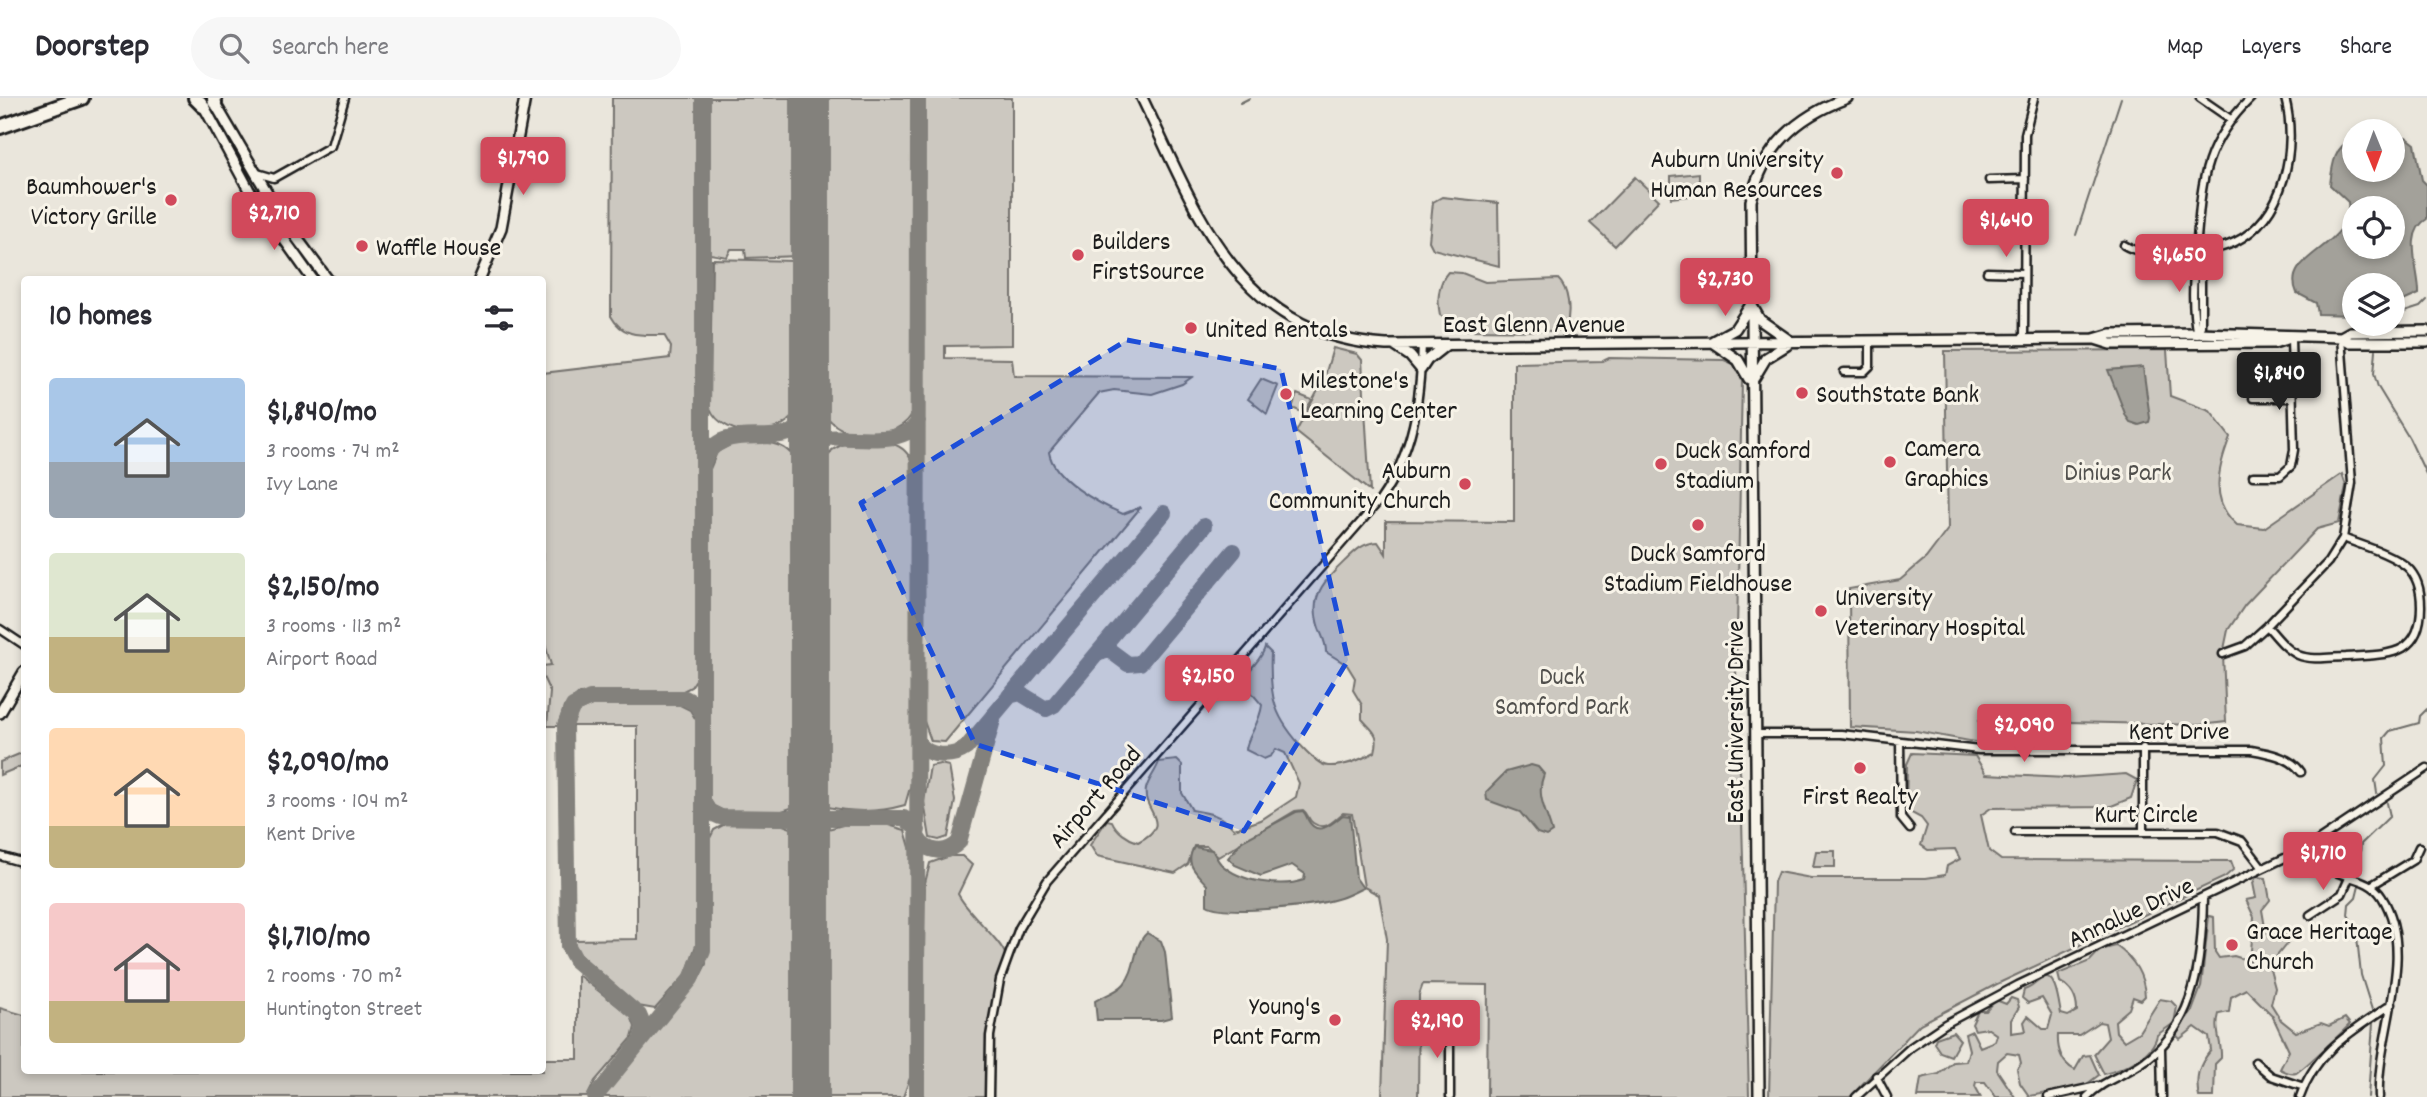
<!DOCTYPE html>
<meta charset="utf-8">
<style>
:root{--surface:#fff;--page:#f7f7f7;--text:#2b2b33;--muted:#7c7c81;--line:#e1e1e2;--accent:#d1495b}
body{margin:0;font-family:Dekko,sans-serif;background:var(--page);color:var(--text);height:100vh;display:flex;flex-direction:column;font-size:26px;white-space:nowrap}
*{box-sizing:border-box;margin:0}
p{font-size:23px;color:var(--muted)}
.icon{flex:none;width:38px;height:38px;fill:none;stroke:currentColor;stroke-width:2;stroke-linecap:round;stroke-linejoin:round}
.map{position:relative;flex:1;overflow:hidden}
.sheet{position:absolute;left:21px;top:178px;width:525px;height:798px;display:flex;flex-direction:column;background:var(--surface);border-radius:7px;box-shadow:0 4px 10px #0003}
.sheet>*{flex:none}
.needle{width:46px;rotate:179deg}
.controls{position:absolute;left:2342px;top:21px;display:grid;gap:14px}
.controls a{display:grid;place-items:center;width:63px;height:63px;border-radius:50%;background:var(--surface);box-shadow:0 4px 10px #0003;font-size:35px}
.price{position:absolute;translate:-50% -60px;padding:0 16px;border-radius:7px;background:var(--accent);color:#fff;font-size:23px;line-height:46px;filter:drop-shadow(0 2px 4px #0008)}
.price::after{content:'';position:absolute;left:50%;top:42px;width:21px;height:16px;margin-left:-10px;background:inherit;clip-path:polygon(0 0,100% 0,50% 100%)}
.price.on{background:#222;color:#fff}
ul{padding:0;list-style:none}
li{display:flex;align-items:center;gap:21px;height:175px;padding:0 28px}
li span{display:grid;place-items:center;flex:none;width:196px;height:140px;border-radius:7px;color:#555}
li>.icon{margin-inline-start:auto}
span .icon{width:84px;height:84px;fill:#fffc;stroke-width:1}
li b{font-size:30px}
h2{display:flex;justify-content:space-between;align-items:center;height:84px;padding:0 28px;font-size:30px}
header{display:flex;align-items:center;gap:42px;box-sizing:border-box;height:98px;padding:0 35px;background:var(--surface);border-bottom:2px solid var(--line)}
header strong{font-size:33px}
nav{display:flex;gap:38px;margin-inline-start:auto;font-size:24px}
.search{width:490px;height:63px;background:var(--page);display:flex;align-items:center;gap:18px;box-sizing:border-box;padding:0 24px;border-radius:38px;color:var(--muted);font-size:26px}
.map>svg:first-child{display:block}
</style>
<header>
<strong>Doorstep</strong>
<div class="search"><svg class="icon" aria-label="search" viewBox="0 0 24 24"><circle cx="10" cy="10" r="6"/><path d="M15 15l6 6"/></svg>Search here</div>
<nav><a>Map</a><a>Layers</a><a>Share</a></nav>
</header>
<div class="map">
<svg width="2427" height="999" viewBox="0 0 2427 999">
<rect width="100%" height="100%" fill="#eae6dc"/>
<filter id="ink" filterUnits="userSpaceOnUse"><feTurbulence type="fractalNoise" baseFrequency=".0143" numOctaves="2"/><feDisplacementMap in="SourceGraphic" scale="14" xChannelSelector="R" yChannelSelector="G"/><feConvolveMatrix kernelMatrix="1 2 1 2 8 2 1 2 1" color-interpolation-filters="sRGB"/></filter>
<g filter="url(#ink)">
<path fill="#ccc8c0" stroke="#74726e" stroke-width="2" d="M612,0H697V580L691,589L681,594L579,596L564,609L558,628H547L550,594L543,579V568L551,567L542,536L543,275L670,260L671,249L664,237C642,237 623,240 611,218Z
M710,0H798V158L746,160L745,151H731L727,159L710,156Z
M824,0H914V312C901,345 836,346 824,312Z
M923,0H1012V247L945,248V260L1012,261L1014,278L1192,279L1182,286L1152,296L1114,292L1099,295L1049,354C1053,381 1099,406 1123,416L1141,409L945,644L931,643L924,623L922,572Z
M1699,75V97L1671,100V78Z
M1635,79L1659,102L1615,148L1590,125Z
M1442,99L1498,105L1499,168L1433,151L1429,143L1433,104Z
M712,161L797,163L798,308C787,342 723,343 710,310Z
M1448,174L1462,175L1485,184L1558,181C1569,191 1571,214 1566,229L1555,233L1465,232L1440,217C1437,203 1438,185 1448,174Z
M1333,250L1357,256L1362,262L1370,393L1296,334L1324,281Z
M2167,252L2170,298L2210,313L2230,339C2218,370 2209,403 2237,427L2264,430L2342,376L2346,388L2339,425L2317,431L2245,507L2228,532L2223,556L2226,624L2200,627L1979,622L1980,645L1916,633L1850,629L1849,491L1900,482L1926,460L1948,431L1945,253Z
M1609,260L1724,262L1736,267L1742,283L1735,632L1741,682L1749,999H1487L1488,887L1423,886L1419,897L1418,999H1382L1387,841L1379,797L1364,789L1352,716L1343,715C1334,722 1326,734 1313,725C1307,721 1309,716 1303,712L1295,713L1218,759L1207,748H1194L1188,766L1175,775L1097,758L1090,747L1107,722L1112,723C1116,733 1128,741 1138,744C1175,725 1142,714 1146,691C1148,682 1156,673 1159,664L1177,662L1182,667V695L1192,712C1210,715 1222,717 1234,731L1261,722L1296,699L1299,685L1285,655L1276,651L1271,658L1264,661L1246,652C1246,640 1260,626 1262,607L1245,587C1245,570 1261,565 1265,549L1271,555C1269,600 1274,620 1306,653C1312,659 1320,667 1328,668C1344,669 1362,661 1375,654C1380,635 1373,634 1362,621V607L1353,592L1355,580L1347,567L1326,554C1326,541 1319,535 1317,523C1310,495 1328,479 1346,462C1356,452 1363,445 1378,444L1386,456V423L1514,424V265L1603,263Z
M1261,281L1278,288L1267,316L1248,301Z
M1297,296L1312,302L1304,315L1292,310Z
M847,344C872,344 904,337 913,367L911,686L905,707C877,715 852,715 824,708V367L832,352Z
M734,345C760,345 789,339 798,369L797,702L791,710L782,713H724L714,708L709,700L710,371L717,354Z
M592,607H680L690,612L696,622V847L686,876L655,911L638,908L575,852L573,842L637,841V628H571L578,613Z
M24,654V667L0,677V664Z
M1912,655L1975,658L1986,676L2067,680L2126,676L2137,682L2131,700L2109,709L1991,710L1981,717L1989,753L2001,762L2231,763L2234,771L2225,779L1997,886L1920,926L1850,999H1769L1774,784L1778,774L1811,780H1926L1945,777L1947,768L1960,761L1955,751L1928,752L1921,747L1927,728L1921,720L1906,712L1907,666Z
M940,666L949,668L955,703L948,739L939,742L930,740L924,704L930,668Z
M725,726L783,727L791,730L797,738V999H602L698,882L706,866L709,742L714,732Z
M885,726L905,732L911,753V977L903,999H827L824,998V732L843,727Z
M1816,753H1835V769H1813Z
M950,758H962L972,767L958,796C968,816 1001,842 1005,856L987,930L985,999H922L925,785L930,765Z
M2256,779L2266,780L2270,802L2262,812L2266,835L2287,837L2288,844L2269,868L2275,890L2271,906L2281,922L2296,934L2321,925L2329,928L2345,920L2350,926C2344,933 2301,973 2296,975C2290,977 2284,973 2280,971L2289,953L2272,917L2246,891L2231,899L2229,914L2219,916C2214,933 2222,943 2221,960L2215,966L2214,999H2199C2195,979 2198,968 2211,952L2209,939L2195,929L2180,941L2175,936L2192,913L2201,889L2209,818L2214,819L2215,854L2219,860L2234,858L2250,863L2254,819L2246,802L2256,800L2253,785Z
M2116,848C2133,860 2144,876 2145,898L2141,902L2133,899L2129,911L2115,923L2116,934L2124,943L2139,934L2160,901L2171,903L2177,909L2174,925L2157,937C2153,958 2123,971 2104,976L2094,956L2108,940L2105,925L2099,924L2079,937H2058C2057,951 2062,966 2075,972L2083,958L2090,957L2099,977L2083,989L2029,998L2020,985L2017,971L2021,965L2019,957L2007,955L1998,963L1997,972L2015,999H1996L1985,984H1976L1975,988L1981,999H1918L1921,980L1939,976L1953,964L1966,963L1969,952L1965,936L1972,933L1980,949L1995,943L1997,937L1987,930L1975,932L1972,926L1978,913H1986L1996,902L2006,906L2011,900L2017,902L2019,909L2011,922V935L2026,933L2024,924L2028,918L2043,931H2048L2052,917L2042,900L2028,905L2022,900L2024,892C2033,890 2035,884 2043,880C2056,873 2059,907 2061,916L2068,918L2077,913C2077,900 2071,890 2060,884L2058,876L2090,863L2100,852Z
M578,877L631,918L635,929L632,940L595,983L587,999H0V910L24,917V973H542L543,961H578Z
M1953,934L1960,942L1951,958L1940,954L1934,945L1936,940Z"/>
<path fill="#a3a19a" stroke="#6d6c68" stroke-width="2" fill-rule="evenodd" d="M2392,39H2406L2415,46L2422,82L2427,87V121C2402,135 2420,174 2419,196L2392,208V187H2354V217L2318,216L2316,205L2297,195C2279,156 2354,150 2348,104L2330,87C2332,69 2334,46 2354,42V72H2392ZM2354,110H2392V149H2354Z
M2143,269L2150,320L2149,324L2139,327L2130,324L2126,318L2108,272Z
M1531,667L1538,669L1544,676C1535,698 1547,714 1552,734L1546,738L1537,735L1520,714L1487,702L1486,694L1506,674Z
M1303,713C1306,716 1307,719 1308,722C1318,741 1335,723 1343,717L1350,718L1356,780L1363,790C1354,794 1346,799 1337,801C1315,808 1225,818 1207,807V787C1196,774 1184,767 1194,749L1212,752C1215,756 1217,762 1221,766C1240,784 1281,790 1304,782L1305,776L1292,767L1261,778L1235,767L1228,760L1242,743L1296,714Z
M1147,835L1161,843L1165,854L1172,919L1161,922H1097L1095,903C1104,897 1116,895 1124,886C1137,871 1133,847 1147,835Z"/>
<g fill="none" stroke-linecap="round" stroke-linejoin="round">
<path stroke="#6d6c68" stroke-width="2" d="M1240,5L1250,0
M2076,137L2121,0
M2392,218L2420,209L2427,202
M2376,252L2374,276L2378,289L2409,340L2427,378
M2377,695L2375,682L2386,668L2384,640L2390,633L2419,625L2420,618L2427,611
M2358,773L2361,746L2390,718L2387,705
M2359,787L2356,799L2349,806L2348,817L2356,830L2361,877L2373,915
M2368,999L2373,925"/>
<path stroke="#83817c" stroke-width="16" d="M810,362L817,345L825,340C850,337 906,350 918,323
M704,364C721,315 785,360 810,318
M1097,556L1109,552L1128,566L1140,565L1234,453
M1009,598L1020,595L1046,611L1054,607L1204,428
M918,643C926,660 952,660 966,650L1164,415
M810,703L815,714L826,720H904L918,732
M703,704L709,714L720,719L794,720L804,714L810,703
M794,720L805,727L810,740
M918,740C926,755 947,757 959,744L993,622
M641,940L644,929L639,917L576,863L568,848L565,627L573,608L590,600H685L696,606L703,617
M810,994L811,999
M595,999L691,881L703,852V0
M917,999L918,0"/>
<path stroke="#83817c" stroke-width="40" d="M810,0V999"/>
<defs>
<path id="street" d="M2200,0L2232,22
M257,75L274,80L331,48L345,0
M1989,82L2025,81
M2124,147C2140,157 2159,153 2177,154C2197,154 2217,153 2235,144C2285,119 2298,49 2285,0
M2196,156L2201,167V228L2197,235
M1987,174L2024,175
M2197,237C2191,209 2193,181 2196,152C2202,87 2200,50 2251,0
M2024,241L2025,36L2034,0
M1844,274H1864L1870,268V245
M2253,300H2292
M2253,378H2280L2291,368L2294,352L2291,240
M2267,528C2276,538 2285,551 2298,557C2312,563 2332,559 2346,559C2387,556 2421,560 2421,508C2421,493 2418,479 2407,469C2390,455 2363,448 2343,440
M0,531L24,547
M2223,556L2245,548L2267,528L2328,464L2343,440L2352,385L2341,239
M1756,636H1841L1979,652H2251C2268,655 2291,659 2301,674
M1900,643L1901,720L1910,731
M2143,650V734
M2015,734H2218L2242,743L2262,769
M2310,748C2316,757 2322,766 2331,772C2349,781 2371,781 2382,799C2418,856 2376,937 2379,999
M0,758L24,765
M2372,787L2413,762L2419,749
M2310,817L2342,796L2349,780
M1450,925V999
M2161,950L2162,999
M2255,964L2271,978L2304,989
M1876,978L1887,999
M989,999L990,938L1000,882L1019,830L1047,783L1380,402C1414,353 1420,304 1422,246
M1856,999L1911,949L1945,926L2018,887L2310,748L2427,670
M2048,999L2097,988
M2087,999C2104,981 2127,977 2146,962C2197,924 2202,859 2203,801
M2300,999C2316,952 2353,933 2392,906"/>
<path id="secondary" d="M1142,0C1198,115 1236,237 1386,247L2094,241L2111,236L2197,235L2341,239L2350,234L2427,233
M213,2L282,120L328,182
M201,3L249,92L313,182
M479,182L501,130L525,0
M1752,208L1760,222L1790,243
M2341,239L2350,244H2427
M2095,241L2111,246L2274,245L2289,240
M1713,243L1735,231L1750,208
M1712,244L1738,262L1749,281
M1395,248L1410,258L1421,271L1427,262L1446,247
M1754,280L1766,260L1787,247
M0,615L24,574
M1759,999L1751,103C1763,49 1796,19 1847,0"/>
<path id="highway" d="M195,0L203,8
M214,0L215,5
M0,29L82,0"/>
</defs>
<use href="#street" stroke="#1c1c1c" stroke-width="11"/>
<use href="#secondary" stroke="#1c1c1c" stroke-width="14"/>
<use href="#highway" stroke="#1c1c1c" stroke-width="18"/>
<use href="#street" stroke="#f7f3e8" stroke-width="6"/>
<use href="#secondary" stroke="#f7f3e8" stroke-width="9"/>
<use href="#highway" stroke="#f7f3e8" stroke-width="12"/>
</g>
</g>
<path fill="#1d4ed8" fill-opacity="0.2" stroke="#1d4ed8" stroke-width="5" stroke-dasharray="14 9" stroke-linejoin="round" d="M1127,242L1281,271L1348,562L1244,733L975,646L861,405Z"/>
<g fill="#d1495b" stroke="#f7f3e8" stroke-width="2.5">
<circle cx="1837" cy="75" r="7"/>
<circle cx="171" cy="102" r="7"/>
<circle cx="362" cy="148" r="7"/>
<circle cx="1078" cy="157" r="7"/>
<circle cx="1191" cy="230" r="7"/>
<circle cx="1802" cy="295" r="7"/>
<circle cx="1286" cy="296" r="7"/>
<circle cx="1890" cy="364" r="7"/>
<circle cx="1661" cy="366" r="7"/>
<circle cx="1465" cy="386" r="7"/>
<circle cx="1698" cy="427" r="7"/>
<circle cx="1821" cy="513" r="7"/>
<circle cx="1860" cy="670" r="7"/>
<circle cx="2232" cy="847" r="7"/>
<circle cx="1335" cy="922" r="7"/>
</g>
<g text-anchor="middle" stroke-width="6" stroke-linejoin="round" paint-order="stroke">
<g font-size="26" fill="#1c1c1c" stroke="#f7f3e8" text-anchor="start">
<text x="1823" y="69" text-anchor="end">Auburn University<tspan x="1823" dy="30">Human Resources</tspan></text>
<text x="157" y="96" text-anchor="end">Baumhower's<tspan x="157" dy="30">Victory Grille</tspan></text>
<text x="1092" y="151">Builders<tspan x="1092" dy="30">FirstSource</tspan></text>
<text x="376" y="157">Waffle House</text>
<text x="1205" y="239">United Rentals</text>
<text x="1300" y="290">Milestone's<tspan x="1300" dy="30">Learning Center</tspan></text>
<text x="1816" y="304">SouthState Bank</text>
<text x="1904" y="358">Camera<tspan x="1904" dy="30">Graphics</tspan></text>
<text x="1675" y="360">Duck Samford<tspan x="1675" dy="30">Stadium</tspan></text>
<text x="1451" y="380" text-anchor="end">Auburn<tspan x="1451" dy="30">Community Church</tspan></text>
<text x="1698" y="463" text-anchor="middle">Duck Samford<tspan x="1698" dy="30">Stadium Fieldhouse</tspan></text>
<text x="1835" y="507">University<tspan x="1835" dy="30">Veterinary Hospital</tspan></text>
<text x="1860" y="706" text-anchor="middle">First Realty</text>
<text x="2246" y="841">Grace Heritage<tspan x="2246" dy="30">Church</tspan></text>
<text x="1321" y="916" text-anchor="end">Young's<tspan x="1321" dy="30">Plant Farm</tspan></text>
</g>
<g font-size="26" fill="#1c1c1c" stroke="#f7f3e8">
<text x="1534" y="234">East Glenn Avenue</text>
<text transform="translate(1734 624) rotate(-90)" y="9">East University Drive</text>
<text x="2179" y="641">Kent Drive</text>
<text transform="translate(1094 698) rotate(-49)" y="9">Airport Road</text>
<text x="2146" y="724">Kurt Circle</text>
<text transform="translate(2130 813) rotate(-25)" y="9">Annalue Drive</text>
</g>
<g font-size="26" fill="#51504d" stroke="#f7f3e8">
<text x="2118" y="382">Dinius Park</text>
<text x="1562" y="586">Duck<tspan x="1562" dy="30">Samford Park</tspan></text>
</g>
</g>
</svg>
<div class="controls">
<a><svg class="needle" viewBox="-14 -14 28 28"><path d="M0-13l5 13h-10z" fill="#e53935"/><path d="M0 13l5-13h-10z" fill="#7c7c81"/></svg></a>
<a><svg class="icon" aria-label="locate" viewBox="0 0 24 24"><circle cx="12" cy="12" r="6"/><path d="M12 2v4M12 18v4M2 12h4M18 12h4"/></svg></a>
<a><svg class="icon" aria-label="layers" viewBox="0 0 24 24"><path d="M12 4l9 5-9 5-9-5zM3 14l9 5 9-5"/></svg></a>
</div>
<b class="price" style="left:523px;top:99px">$1,790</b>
<b class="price" style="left:274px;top:154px">$2,710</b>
<b class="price" style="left:2006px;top:161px">$1,640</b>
<b class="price" style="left:2179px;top:196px">$1,650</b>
<b class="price" style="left:1725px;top:220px">$2,730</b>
<b class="price on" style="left:2279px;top:314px">$1,840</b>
<b class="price" style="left:1208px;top:617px">$2,150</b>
<b class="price" style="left:2024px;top:666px">$2,090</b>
<b class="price" style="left:2323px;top:794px">$1,710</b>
<b class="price" style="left:1437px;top:962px">$2,190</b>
<section class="sheet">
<h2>10 homes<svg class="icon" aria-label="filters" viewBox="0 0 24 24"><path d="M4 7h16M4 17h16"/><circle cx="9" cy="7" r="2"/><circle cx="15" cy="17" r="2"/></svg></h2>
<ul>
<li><span style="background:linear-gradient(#a9c7e8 60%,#9aa5b1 0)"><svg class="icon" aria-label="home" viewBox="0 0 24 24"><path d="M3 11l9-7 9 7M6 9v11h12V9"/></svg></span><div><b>$1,840/mo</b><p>3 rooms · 74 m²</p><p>Ivy Lane</p></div></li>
<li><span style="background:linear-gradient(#dfe7d0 60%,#c2b280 0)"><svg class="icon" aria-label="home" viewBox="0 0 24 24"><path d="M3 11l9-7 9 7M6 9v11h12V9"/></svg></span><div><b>$2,150/mo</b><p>3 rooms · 113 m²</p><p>Airport Road</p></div></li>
<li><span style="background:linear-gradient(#ffd9b3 70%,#c2b280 0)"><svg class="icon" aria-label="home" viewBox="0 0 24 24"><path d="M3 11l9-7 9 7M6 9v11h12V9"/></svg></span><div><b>$2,090/mo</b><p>3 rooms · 104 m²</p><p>Kent Drive</p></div></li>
<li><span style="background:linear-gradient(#f6c9c9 70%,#c2b280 0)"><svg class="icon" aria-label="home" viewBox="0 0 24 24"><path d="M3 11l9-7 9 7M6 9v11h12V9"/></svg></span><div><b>$1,710/mo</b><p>2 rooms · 70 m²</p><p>Huntington Street</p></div></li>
</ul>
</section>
</div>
